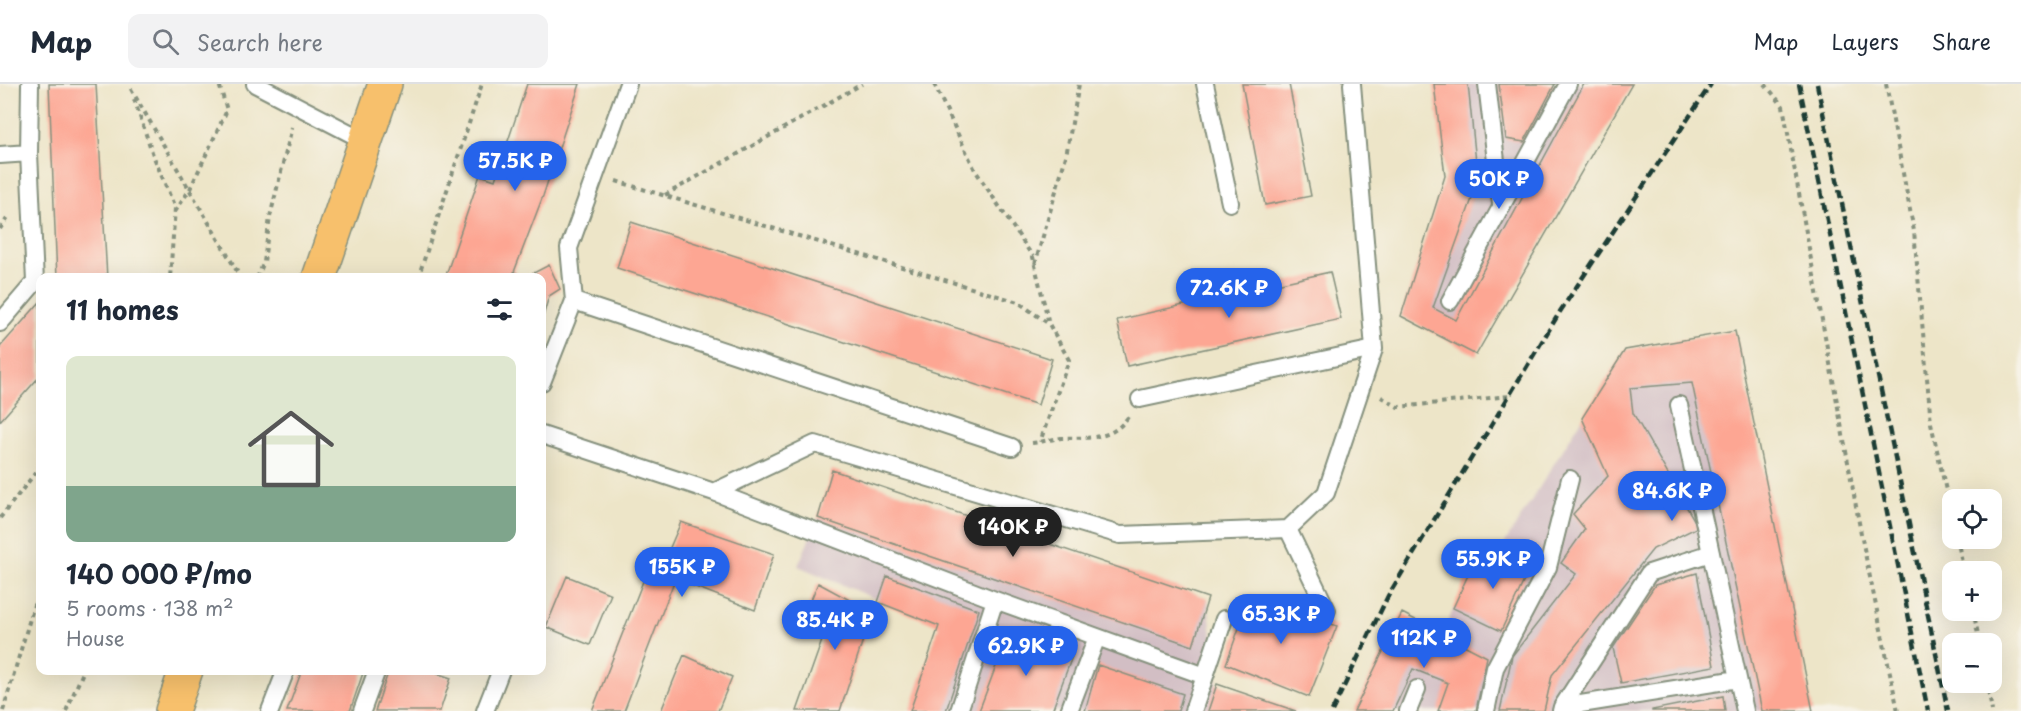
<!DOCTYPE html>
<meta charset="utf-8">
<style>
:root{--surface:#fff;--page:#f2f2f3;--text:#1f2937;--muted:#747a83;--line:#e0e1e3;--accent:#2563eb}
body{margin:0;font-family:"Playpen Sans",sans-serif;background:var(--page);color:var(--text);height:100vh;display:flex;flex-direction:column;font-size:22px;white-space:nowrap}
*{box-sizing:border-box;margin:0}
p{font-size:20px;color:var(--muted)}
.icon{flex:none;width:33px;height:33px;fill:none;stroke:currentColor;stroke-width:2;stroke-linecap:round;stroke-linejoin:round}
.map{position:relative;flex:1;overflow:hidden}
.panel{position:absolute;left:36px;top:189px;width:510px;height:402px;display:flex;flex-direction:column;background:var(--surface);border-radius:12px;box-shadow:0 6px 24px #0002}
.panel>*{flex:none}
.controls{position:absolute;left:1942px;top:405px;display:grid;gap:12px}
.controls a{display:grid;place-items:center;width:60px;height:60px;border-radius:12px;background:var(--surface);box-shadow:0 6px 24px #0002;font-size:30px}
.price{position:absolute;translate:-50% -51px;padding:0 14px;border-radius:21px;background:var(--accent);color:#fff;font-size:20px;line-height:39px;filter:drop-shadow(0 2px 3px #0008)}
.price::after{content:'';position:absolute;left:50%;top:36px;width:18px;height:14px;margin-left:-9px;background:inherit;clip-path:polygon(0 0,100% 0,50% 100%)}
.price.on{background:#222;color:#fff}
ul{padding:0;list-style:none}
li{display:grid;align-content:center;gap:12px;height:318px;padding:0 30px}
li span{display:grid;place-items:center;height:186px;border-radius:12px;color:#555}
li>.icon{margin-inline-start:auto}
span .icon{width:108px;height:108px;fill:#fffc;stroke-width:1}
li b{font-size:26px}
h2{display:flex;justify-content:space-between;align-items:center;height:72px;padding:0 30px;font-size:26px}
header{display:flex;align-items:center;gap:36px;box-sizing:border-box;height:84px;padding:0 30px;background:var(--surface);border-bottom:2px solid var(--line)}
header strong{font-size:28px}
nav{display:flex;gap:33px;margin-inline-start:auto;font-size:21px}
.search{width:420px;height:54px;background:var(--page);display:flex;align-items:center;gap:15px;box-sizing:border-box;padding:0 21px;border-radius:12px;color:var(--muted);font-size:22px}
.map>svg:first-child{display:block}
</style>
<header>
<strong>Map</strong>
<div class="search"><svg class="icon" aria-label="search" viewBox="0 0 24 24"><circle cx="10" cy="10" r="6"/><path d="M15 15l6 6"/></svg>Search here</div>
<nav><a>Map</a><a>Layers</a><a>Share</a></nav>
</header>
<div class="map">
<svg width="2021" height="627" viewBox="0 0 2021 627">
<rect width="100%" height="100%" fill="#f7f3e8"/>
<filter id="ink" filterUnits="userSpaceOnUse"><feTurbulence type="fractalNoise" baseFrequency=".0167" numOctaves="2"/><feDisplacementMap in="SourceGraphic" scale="12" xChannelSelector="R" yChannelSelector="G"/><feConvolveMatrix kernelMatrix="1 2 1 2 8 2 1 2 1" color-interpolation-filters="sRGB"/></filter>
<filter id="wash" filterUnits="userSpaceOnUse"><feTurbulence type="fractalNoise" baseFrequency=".008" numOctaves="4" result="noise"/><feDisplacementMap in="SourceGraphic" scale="24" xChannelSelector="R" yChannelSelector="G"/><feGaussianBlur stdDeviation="1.35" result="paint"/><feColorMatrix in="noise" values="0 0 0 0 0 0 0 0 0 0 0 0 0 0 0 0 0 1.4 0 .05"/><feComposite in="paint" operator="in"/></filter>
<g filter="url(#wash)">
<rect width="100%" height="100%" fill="#ede5c8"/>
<path fill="#d2bec4" d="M1434,0H1632L1476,271L1401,232L1445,92Z
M1735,247L1813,627H1354L1402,529L1443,549L1474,478L1492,486L1506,457L1625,266Z
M832,386L1208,514L1217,600L1297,627H910L939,542L798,482L818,434Z"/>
<g id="blocks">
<path fill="#fda693" d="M49,0H96L107,194H57Z
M527,0H580L543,112L514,188L526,193L549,181L560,205L549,212L542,236V194H445L480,91L495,96Z
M1242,0H1289L1311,112L1265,121Z
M1434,0H1468L1478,98L1433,224L1456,236L1584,0H1632L1476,271L1401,232L1445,92Z
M1499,0H1555L1524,58L1506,55Z
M631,138L1052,275L1038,321L617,184Z
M1330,188L1341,235L1127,282L1117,236Z
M40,218V292L0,337V263Z
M1735,247L1813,627H1762L1692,299L1630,304L1633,329L1698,443L1653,465L1552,591L1544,627H1500L1512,572L1576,490L1561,479L1585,445L1573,430L1608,392L1582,334L1625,266Z
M832,386L1208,514L1193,562L818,434Z
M681,438L774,470L755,526L675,495L624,627H592L649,482L659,489Z
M1502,465L1532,479L1501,547L1453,524L1474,478L1492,487Z
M1697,489L1714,582L1621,599L1613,564L1655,501Z
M567,492L611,510L590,561L546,543Z
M887,492L979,526L946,627H910L939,542L878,518Z
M818,499L872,528L840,627H797L830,534L808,523Z
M1251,511L1337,542L1309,613L1226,580Z
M1402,529L1487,573L1476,627H1438L1448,599L1413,585L1393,627H1354Z
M1009,548L1073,570L1052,627H979Z
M684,571L732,593L718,627H661Z
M1098,581L1183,610L1178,627H1085Z
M302,586H364L350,627H287Z
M389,586H427L451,594L440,627H375Z
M1217,600L1296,627H1208Z
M1723,612L1725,627H1652V626Z"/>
</g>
</g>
<g filter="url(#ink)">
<use href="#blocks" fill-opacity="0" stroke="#86917e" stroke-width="1.5"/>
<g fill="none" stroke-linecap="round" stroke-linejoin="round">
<defs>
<path id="service" d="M255,0L367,58
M1205,0L1230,119
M1487,0L1501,120
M0,71L29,69
M574,217L1012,363
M1450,217L1568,0
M0,239L35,198L29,69L30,0
M542,298L574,217L569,164L628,0
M1140,315L1374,265
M1679,321L1745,627
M542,351L714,408L995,516L1205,592L1224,535
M714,408L815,360L1120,451L1288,445L1326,409L1374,265L1352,0
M1288,445L1327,526
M1562,623L1738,595
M270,627L286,586
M362,627L377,586
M485,627L501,586
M959,627L995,516
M1069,627L1097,553
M1193,627L1205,592
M1408,627L1417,605
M1486,627L1495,584L1548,483L1570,395
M1561,627L1562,623L1649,489L1711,469"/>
<path id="primary" d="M319,194L385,0
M172,627L186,586"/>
</defs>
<use href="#service" stroke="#86917e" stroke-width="20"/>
<use href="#primary" stroke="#86917e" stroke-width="36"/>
<path stroke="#86917e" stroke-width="4" stroke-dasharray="4.5 4.5" stroke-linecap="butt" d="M934,0L975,86L1033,173L1049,240
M1765,0L1783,22L1862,455L1898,627
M1886,0L1914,147L1931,339L1953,438
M131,5L241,194
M134,15L153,71L175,124L170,194
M616,97L1018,218L1049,240L1069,276L1040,358
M665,111L862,0
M175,128L190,105L227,26L219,0
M0,145L8,133
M1035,180L1066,72L1079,0
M257,194L264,178L270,133L292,43
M418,194L482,0
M1381,313L1398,323L1510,312
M1032,359C1042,358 1052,355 1061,354C1087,353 1111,358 1128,333
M0,434L40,383
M1957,454L1964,488
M1973,526L1980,560
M1987,598L1992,627
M3,627L34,521L40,513
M66,627L84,586"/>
<use href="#service" stroke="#fff" stroke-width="16"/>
<use href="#primary" stroke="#f7c06c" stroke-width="33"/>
<path stroke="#1f3d34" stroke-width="4.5" stroke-dasharray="9 4.5" stroke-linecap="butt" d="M1799,0L1928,627
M1817,0L1948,627
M1332,627L1388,512L1561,226L1711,0"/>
</g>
</g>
</svg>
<div class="controls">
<a><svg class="icon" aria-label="locate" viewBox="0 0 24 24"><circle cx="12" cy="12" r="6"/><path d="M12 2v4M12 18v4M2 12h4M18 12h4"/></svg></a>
<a>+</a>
<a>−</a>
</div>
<b class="price" style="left:515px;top:108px">57.5K ₽</b>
<b class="price" style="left:1499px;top:126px">50K ₽</b>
<b class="price" style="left:1229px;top:235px">72.6K ₽</b>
<b class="price" style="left:1672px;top:438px">84.6K ₽</b>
<b class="price on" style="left:1013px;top:474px">140K ₽</b>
<b class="price" style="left:1493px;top:506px">55.9K ₽</b>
<b class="price" style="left:682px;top:514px">155K ₽</b>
<b class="price" style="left:1281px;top:561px">65.3K ₽</b>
<b class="price" style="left:835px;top:567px">85.4K ₽</b>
<b class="price" style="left:1424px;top:585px">112K ₽</b>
<b class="price" style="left:1026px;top:593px">62.9K ₽</b>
<section class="panel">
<h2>11 homes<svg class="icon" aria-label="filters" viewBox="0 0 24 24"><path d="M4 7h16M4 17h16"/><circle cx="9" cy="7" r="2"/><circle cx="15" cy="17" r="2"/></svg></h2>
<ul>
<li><span style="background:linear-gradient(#dfe7d0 70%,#7fa58c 0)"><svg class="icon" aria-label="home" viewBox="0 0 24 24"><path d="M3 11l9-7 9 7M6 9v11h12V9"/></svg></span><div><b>140 000 ₽/mo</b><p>5 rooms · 138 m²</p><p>House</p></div></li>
</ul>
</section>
</div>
